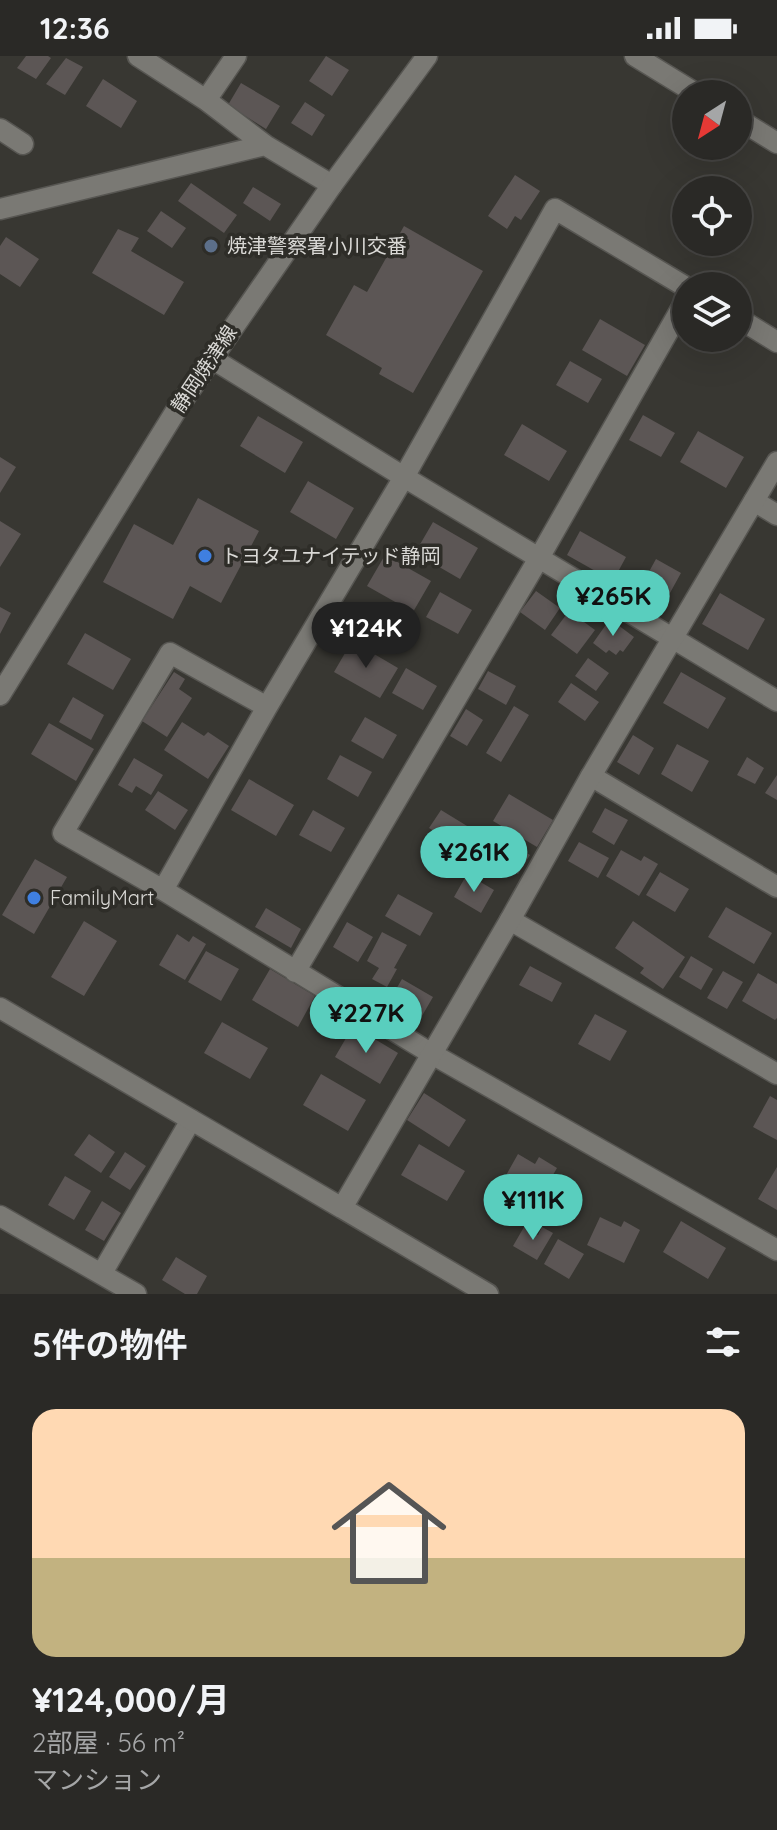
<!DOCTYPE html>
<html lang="ja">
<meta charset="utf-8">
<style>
:root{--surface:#2a2926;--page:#363532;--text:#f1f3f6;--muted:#a5a6a7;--line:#464543;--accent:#59cebe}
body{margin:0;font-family:Quicksand,"Noto Sans JP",sans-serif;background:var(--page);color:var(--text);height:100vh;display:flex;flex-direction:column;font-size:30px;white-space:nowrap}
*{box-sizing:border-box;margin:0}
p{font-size:26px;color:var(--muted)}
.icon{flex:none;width:44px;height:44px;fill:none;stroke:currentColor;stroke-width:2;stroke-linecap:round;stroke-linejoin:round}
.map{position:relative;height:1238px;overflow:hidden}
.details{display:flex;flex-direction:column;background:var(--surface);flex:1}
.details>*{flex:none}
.needle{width:52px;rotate:216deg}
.fabs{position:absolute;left:672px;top:24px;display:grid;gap:16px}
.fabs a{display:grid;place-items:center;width:80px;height:80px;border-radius:50%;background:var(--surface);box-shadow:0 8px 32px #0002,0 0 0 2px var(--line);font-size:40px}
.price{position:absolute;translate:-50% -68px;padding:0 18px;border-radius:28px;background:var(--accent);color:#111;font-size:26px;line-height:52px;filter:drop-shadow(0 2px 4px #0008)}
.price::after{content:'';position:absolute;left:50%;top:48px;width:24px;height:18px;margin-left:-12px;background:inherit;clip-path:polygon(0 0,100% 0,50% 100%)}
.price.active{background:#222;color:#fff}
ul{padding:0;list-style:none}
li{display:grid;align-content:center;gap:16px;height:424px;padding:0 32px}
li span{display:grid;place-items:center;height:248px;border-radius:24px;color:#555}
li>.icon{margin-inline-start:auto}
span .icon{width:144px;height:144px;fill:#fffc;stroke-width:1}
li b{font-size:34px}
h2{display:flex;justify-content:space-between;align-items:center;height:96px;padding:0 32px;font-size:34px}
.status{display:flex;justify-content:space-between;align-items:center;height:56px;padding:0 40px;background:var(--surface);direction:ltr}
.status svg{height:22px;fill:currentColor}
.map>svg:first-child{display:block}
</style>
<div class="status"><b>12:36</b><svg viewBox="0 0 49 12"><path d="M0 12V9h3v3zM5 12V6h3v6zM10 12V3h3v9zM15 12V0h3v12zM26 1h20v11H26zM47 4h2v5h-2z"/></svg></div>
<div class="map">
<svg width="777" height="1238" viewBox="0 0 777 1238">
<rect width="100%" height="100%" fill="#383732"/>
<path fill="#5c5655" d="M26,0H48L51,2L36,23L17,12Z
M326,0L349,14L332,40L309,25Z
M66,2L83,11L65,39L46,28Z
M103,23L137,45L121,72L86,50Z
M241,27L280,50L266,73L228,49Z
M305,46L325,59L312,80L291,67Z
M515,119L540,135L521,164L515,160L507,173L488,160Z
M191,127L237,159L224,177L178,145Z
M253,131L281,148L270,165L243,147Z
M161,155L186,172L172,192L147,175Z
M404,170L483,215L413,337L379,318L382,312L326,279L354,229L367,236Z
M118,173L139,182L131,195L184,226L164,259L92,217Z
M6,181L39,203L20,231L0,218V190Z
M600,263L645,289L627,320L582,294Z
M570,305L602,323L588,347L556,329Z
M643,359L675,377L661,401L629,384Z
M258,360L303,386L285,417L240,390Z
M522,368L567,395L549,425L504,399Z
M698,375L744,401L726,432L680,406Z
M0,401L16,411L0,437Z
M308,425L354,452L336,483L290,456Z
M198,442L259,475L221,547L190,530L173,563L103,526L134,468L173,489Z
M0,465L21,478L0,511Z
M433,466L478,492L460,523L415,497Z
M580,475L626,501L613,525L567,499Z
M385,499L431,525L413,556L367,530Z
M656,503L681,517L660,555L635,541Z
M536,535L560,552L545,574L520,556Z
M440,536L472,554L458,578L426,561Z
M720,537L765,563L748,594L702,568Z
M0,551L11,557L0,578Z
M569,555L595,574L577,598L551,579Z
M610,563L634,581L623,596L620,594L616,599L609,594L606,597L593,587Z
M85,577L131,603L113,634L67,608Z
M352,585L398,612L380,642L334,616Z
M588,602L609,617L596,635L575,620Z
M406,612L437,630L423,654L392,637Z
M488,615L516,630L506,649L478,633Z
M174,616L185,623L179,633L192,642L167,681L142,665Z
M681,616L726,642L708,673L663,647Z
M571,627L599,646L585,665L558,646Z
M73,641L104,659L91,684L59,666Z
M514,650L529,659L501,706L486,697Z
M466,653L483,664L467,690L450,680Z
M365,661L397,679L383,703L351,685Z
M182,666L204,680L208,676L229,690L208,723L164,694Z
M49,667L94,693L76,725L31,698Z
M633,679L654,692L639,719L617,706Z
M677,688L709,705L692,736L661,718Z
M340,699L372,716L358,741L327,723Z
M747,701L764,712L755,728L737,719Z
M134,702L163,719L151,739L136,730L132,737L118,729Z
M777,719V744L765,737Z
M249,723L294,749L276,780L231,754Z
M158,735L188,754L175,774L145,754Z
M509,738L553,764L537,791L493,765Z
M605,752L628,764L614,789L592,776Z
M313,754L345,772L331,796L299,779Z
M441,754L472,773L461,792L429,772Z
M493,776L530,799L518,818L481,795Z
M579,786L609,802L598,822L568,805Z
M621,794L641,805L644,800L658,808L639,840L606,820Z
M35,803L67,821L34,878L2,859Z
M660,816L689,833L675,856L646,839Z
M467,818L494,834L481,857L454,841Z
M398,838L433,857L420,880L385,860Z
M726,851L772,877L754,908L708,881Z
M266,852L301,873L291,892L255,871Z
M84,865L117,885L84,940L51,921Z
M633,865L685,901L663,933L640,917L644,912L615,892Z
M347,866L373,881L358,906L333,891Z
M382,876L407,889L394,912L397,913L387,931L372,923L379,912L367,905Z
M177,878L189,886L193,880L206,888L185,924L159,909Z
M206,895L239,913L221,945L188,926Z
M691,900L713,913L701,934L679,921Z
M530,910L562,927L552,946L519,929Z
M270,913L315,940L298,971L252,944Z
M723,915L743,926L727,953L707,942Z
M758,917L777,928V962L775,964L742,945Z
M402,923L433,941L419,965L388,947Z
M595,958L627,975L610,1005L578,988Z
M222,966L268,992L250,1023L204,997Z
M353,970L398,997L380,1028L335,1001Z
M321,1018L366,1044L348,1075L303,1049Z
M424,1037L466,1064L449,1091L407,1064Z
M770,1040L777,1044V1084L753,1071Z
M89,1078L115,1096L101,1117L74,1099Z
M419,1088L465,1115L447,1145L401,1119Z
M125,1096L146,1110L130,1134L109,1121Z
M518,1098L535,1108L539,1101L557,1112L535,1150L500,1130Z
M777,1111V1154L758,1143Z
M65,1120L91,1135L74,1164L48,1149Z
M102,1145L121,1157L104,1185L85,1174Z
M600,1161L621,1171L624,1165L640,1174L624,1207L587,1189Z
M681,1165L726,1192L708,1223L663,1196Z
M524,1171L538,1179L542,1171L553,1177L537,1204L513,1190Z
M558,1183L584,1198L569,1223L544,1208Z
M176,1201L207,1220L197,1238H185L162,1224Z"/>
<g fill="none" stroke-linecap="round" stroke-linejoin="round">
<defs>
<path id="street" d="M138,0L206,44L265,89
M206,44L236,0
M0,73L23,88
M0,153L265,89L332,129
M738,262L777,286
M211,302L404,421L777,645
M754,445L777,459
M267,651L170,597L63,777L163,834L432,998L777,1194
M591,720L777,831
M163,834L267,651L404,421L555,153L686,231
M510,864L777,1018
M295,916L539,502L686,244
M0,1160L136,1238
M102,1217L191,1064"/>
<path id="secondary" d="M635,0L697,38
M738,63L777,87
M0,639L177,353L332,129L427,0
M0,952L342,1152
M488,1238L342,1152L510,864L591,720L777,406"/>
</defs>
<use href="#street" stroke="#575652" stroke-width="23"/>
<use href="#secondary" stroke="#575652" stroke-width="23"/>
<use href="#street" stroke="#7a7974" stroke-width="20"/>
<use href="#secondary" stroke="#7a7974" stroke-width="20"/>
</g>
<circle fill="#5c6f8a" stroke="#2e2d28" stroke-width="3" cx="211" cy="190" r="8"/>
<g fill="#3f7fe0" stroke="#2e2d28" stroke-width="3">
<circle cx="205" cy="500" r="8"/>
<circle cx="34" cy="842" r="8"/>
</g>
<g text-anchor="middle" stroke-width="7" stroke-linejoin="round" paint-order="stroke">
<g font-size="20" fill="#dad9d6" stroke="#2e2d28" text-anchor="start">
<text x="227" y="197">焼津警察署小川交番</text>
<text x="221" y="507">トヨタユナイテッド静岡</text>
<text x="50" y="849">FamilyMart</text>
</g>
<g font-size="20" fill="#dad9d6" stroke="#2e2d28">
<text transform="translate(204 313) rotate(-56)" y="7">静岡焼津線</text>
</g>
</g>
</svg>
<div class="fabs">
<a><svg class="needle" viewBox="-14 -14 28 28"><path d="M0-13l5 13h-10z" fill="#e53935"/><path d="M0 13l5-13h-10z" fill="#a5a6a7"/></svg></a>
<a><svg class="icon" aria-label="locate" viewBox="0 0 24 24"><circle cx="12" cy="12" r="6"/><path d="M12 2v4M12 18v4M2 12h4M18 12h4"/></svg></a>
<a><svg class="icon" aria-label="layers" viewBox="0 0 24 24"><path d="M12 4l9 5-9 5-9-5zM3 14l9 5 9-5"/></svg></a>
</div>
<b class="price" style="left:613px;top:582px">¥265K</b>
<b class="price active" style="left:366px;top:614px">¥124K</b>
<b class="price" style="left:474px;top:838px">¥261K</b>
<b class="price" style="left:366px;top:999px">¥227K</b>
<b class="price" style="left:533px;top:1186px">¥111K</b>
</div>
<section class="details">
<h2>5件の物件<svg class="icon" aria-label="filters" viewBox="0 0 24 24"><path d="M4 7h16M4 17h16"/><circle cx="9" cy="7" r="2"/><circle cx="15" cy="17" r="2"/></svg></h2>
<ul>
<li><span style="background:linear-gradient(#ffd9b3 60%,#c2b280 0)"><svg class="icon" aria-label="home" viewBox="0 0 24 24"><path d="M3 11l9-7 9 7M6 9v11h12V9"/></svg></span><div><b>¥124,000/月</b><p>2部屋 · 56 m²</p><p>マンション</p></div></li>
</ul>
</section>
